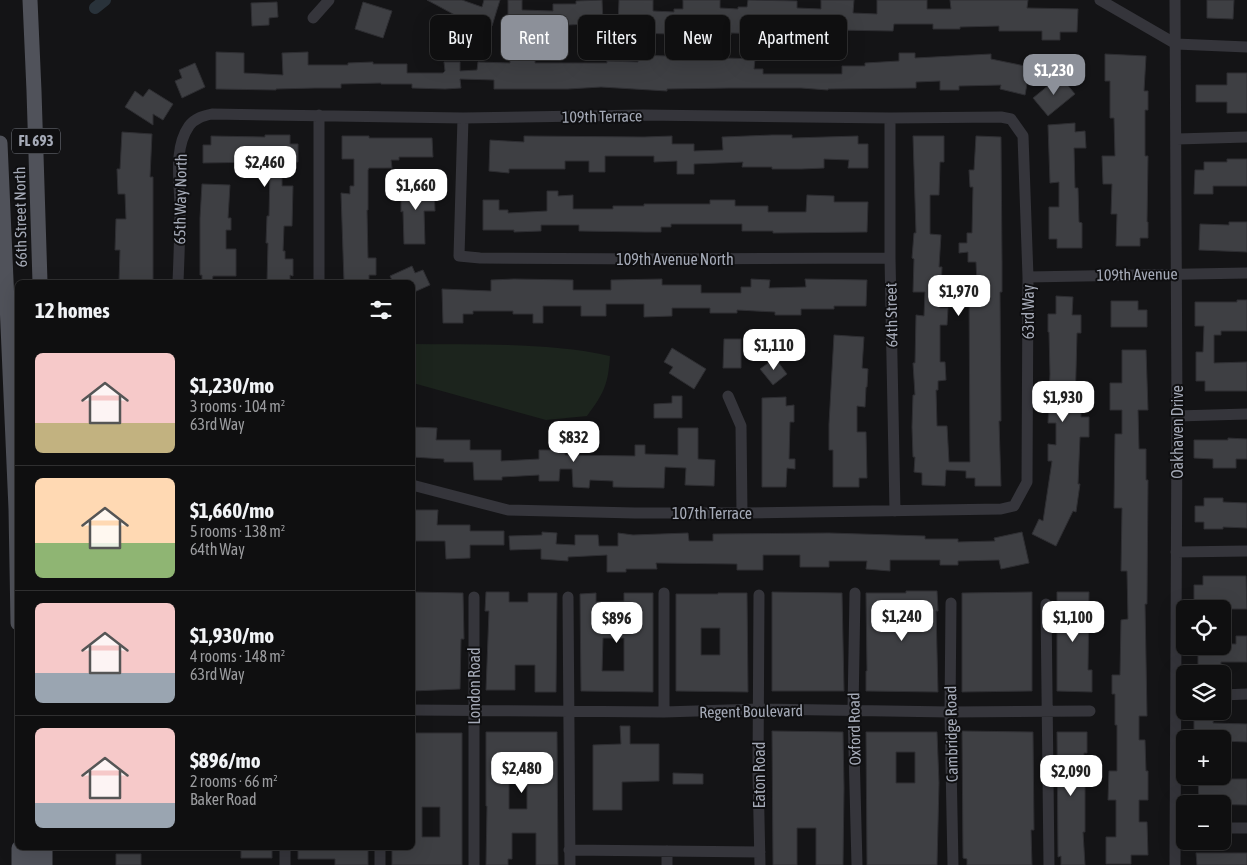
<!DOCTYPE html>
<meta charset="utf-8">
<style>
:root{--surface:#0f0f10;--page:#1d1d1e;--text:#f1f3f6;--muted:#9b9c9f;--line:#2f2f30;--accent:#8c9099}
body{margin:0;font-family:"Asap Condensed",sans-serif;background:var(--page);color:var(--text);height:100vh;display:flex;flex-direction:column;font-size:19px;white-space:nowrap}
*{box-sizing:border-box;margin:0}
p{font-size:16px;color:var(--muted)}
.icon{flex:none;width:28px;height:28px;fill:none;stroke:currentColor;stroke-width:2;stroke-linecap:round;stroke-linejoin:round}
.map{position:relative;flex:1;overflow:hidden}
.panel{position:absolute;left:15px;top:280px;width:400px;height:570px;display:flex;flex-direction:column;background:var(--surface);border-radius:8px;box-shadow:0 5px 20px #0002,0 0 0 1px var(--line)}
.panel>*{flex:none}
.top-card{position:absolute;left:430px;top:15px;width:475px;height:45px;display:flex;gap:10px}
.fabs{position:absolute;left:1176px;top:600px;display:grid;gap:10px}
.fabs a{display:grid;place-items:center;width:55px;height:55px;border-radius:8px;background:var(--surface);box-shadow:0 5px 20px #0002,0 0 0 1px var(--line);font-size:25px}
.price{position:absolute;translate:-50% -42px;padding:0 11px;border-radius:10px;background:#fff;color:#222;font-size:16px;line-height:32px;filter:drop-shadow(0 1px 2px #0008)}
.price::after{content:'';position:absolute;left:50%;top:30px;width:15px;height:11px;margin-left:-8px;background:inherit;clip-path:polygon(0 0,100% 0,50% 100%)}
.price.on{background:var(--accent);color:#fff}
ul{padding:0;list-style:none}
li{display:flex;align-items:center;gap:15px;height:125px;padding:0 20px}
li+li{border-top:1px solid var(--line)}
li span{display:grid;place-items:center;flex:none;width:140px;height:100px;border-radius:8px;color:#555}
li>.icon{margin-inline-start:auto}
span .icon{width:60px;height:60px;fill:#fffc;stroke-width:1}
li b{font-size:21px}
h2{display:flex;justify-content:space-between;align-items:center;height:60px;padding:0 20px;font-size:21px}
.tag{padding:0 18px;border-radius:8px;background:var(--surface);box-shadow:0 5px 20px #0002,0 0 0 1px var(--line);font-size:18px;line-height:45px}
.tag.on{background:var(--accent);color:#fff}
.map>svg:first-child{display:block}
</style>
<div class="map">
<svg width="1247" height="865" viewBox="0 0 1247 865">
<rect width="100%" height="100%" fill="#141416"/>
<path fill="#1c241d" d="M412,344C477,345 548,342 610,356C608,385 604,393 587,416L546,420L413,383Z"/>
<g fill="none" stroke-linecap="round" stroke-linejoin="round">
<path stroke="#29323a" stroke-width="12" d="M95,8L105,0"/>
</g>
<path fill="#3e3f43" stroke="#2e2e32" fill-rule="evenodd" d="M427,0H462L482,7L484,0H500L492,26L488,25L486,32L465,26L466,21Z
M508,0H522V10L553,11V4H576V1L602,0L603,23L534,27V34L508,33Z
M619,0H653V11L674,12V9H683V0H720V8L738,9V7H747L748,0L797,1V8L821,9V0H854L853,13L877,14V0H927V9H951L950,0H1028L1027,8L1078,9L1077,32H1060V40H1042V31H999V26L960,27V29H933V24H894L893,31L834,30V28H803V17L765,16V34L731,33V35H706V27L668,26V34L640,33V27L618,26Z
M1207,0H1234L1233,19L1207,18Z
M277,2L278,17L269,18V25L252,26L251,3Z
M363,2L392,11L383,38L355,29Z
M216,52L244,53V73L283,75L282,53L308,52V65H348V63L373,62V64H407V73H443L445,71L444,62H460V71L477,70L478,62L510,63V54H535V63H607V61L638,62V55L755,59L754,69H763V74H842V66H865V63L899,61V53H915V58L991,54V59L1030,67L1025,95L1000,89L1001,85L959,86V90H940V81L916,82V88L828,89V90L801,88H730L667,89V91L601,87L568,89H494V80L460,79L461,88L445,89L412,88V84H381V83L341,84V88H315L276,89V90L216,89Z
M1105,54L1146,56L1144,91H1148V110H1145V156H1148L1147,222H1148V238H1140V246H1116L1117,214H1111L1112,184H1103L1102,156H1115L1114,118H1110V81H1105Z
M195,63L205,87L182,98L175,81L182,78L179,70Z
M1227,73H1247V113H1227V102H1196V85H1227Z
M1060,76L1075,94L1048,116L1033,98Z
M149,89L173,104L163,120L153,114V125L125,107L135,91L143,97Z
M1075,123V132L1085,131L1086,148H1074L1075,188H1078L1079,222L1082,223V248H1057V239H1049V207H1059V182L1050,183L1048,125Z
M122,132L152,134L150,177H153V282H119L120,250H115L116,219H126L125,194H118L117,169H120Z
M265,135H290V144H298V162H282V186H293L292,226H284L283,251H285V259H293V276L290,275V282H267L268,243H266L267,216H269L270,171H265V162L203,163V145H211V136L265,137Z
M772,135H792V138L858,136V144H868V168H848L849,160L824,159V168L802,169H772V167H742L743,162L694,164V174H677V161L654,162V156H605V172H589V161H565V169H509V173L489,171L490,140L524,142V136L644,137L672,136V144H694V151L723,150L722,137Z
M342,136H369V138H432L433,157H399V160H391L392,168H369L368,170V210H367L368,258H376V275H369V282H344L341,193L350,194V186H354V159H342Z
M913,136H944V162H940L939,195H930V234L941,235L939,267H942L940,308H948L947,325H940V362H945L946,380L938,381V390H936L937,426H947L949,462H970L969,284H977L976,262H968V252L959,253V243H967V233H972L973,187H970L969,170H974L976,136L1001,137L1002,261V292H1000L1001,421H999L1001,486H975V478H966V471L946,470L945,486L922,485V473L914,472L915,457H913L912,427L913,395H915L913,363H915L916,315L924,316L925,292H913L914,259L912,258L914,233H916Z
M1227,159H1247V186H1213V194H1194L1195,170H1204V162H1227Z
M202,184L230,185L228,218H231V230H226V249H236V276H213L212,282H202V275H200V218Z
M401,185H434L435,211H424L425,244H404L403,211L401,212Z
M547,191H558V196L573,195V209H613V206H644V204H710V200H735V206H768V212H806L807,195L834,196V202H868L867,232L773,233V231H742V224H671V227H661V232H644L579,231V225H541V231L514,232V230H483V200H499V210H508V213L547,211Z
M1229,222H1247V252L1199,250L1200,224L1229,225Z
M412,266L415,273L423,270L430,285L412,293V282H393L390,276Z
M514,279L573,280V290H611V280L662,279V285H701V293H741V287H751V279L770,280L769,288L806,287L805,279L867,280L866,306H834V309H801V315H775V312L737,310V313H710V308H672V316L644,317V304H606V316H581V306H543V323H533V314H513V311H473V314H463V323H443L442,289L491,291V280Z
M1056,296L1073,297L1072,315H1081V333H1077L1075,408H1081V417H1089V437H1080L1078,484H1080L1076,512L1073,511L1056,546L1032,534L1039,519L1043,521L1052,461H1048V444L1056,445V423H1048L1050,374L1049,332H1048V314H1056Z
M1237,300H1247V331H1221V335H1214V363L1247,362V391H1205V381H1196V352H1203L1204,326H1195V302H1237Z
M1111,301H1138V310H1147V327H1111Z
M834,335L864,337L862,368L868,369L867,387H866L865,407L857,406V432H866L867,478H859V487H833V450H829V424Z
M724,339H741V368H723Z
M672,348L706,369L694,389L669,373L673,367L664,362Z
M1122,350H1146L1148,410H1138L1139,449H1146V480H1148L1147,604H1145L1147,716H1139V740H1145L1146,771H1148V800H1139V822H1147L1148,855H1131V864H1106V837H1116V800H1108L1109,771H1117V725H1115V694H1112V675H1120L1121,620L1128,619L1127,571H1121L1122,508H1114L1115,434H1122V410H1110V383H1122Z
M775,358L787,374L773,385L760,369Z
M672,396H682V418H654V404L672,403Z
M786,397V406L794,405V422H790L789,459H795V469L787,468L786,487H762V398Z
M412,427L437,428L436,440H470V450H501V461L539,459V450H565V455L635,456V445H645V454L678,455V428H698V459L715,460L714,486L685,485L686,468L665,467L664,488L613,487V481L590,480L589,488L573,487L572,469H560L559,481H539V475L502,477V480H474L473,462H444V459L412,457Z
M1228,438L1247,439V459H1236V468H1213V459L1194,458V440H1228Z
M1204,498H1223V502L1247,503V528L1223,527V529H1204V522H1195V506H1204Z
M414,510H438L437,525H470V531H504V545H470V558L446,559L445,541H413Z
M542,532L557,533L556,544L575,545V535H598L599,546H618V533L633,535L688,533L689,541H713V534L829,533L925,536V539H958V542L995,541L994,538L1022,532L1029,563L1001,569L999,560L958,561V565H940V560H890V571L866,569L867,561H829V567H800V555H763V570H737V564L656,563L657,569H626V572H607V555L568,557V561L541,559V549L510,550L509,536L542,535Z
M1203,576H1246L1247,609H1194V585H1203Z
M906,591H937L938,611H936L938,692L866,691V671H867L866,593H906Z
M412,592L463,593L464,639H461L460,689L412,691Z
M486,592H509V602H528V593H557L556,692H535V665H515V690H486L489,611H485Z
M772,592L842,593L844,691H772Z
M1032,592V691L962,692V593Z
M1057,592H1089L1088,670H1092V692L1057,691Z
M596,593V602L624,601V593H653V692L581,691L580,594ZM603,638H624V671H602Z
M718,593H747L748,692L676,691V594H718ZM701,628H720V655H701Z
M1236,636H1247V662H1221V667H1198V646H1226V644H1236Z
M1194,714H1214L1213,723L1247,724V742L1222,741V739H1194Z
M620,726H630V744H659V781L622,782V810H593V745L621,744Z
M772,731L843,732L844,788L843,865H816V828H797V865H773Z
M962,731L1033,732L1034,830H1031L1032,865H967V859L963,858Z
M486,732H557L558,865H536V833H512V859H508V865H486L487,806H486ZM509,780H527V809H509Z
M866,732H937L939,783L937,865H867ZM896,752H915V783H896Z
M1057,732H1087V753H1084L1083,786H1085V832H1083L1085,865H1061V856L1058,857Z
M412,733H462V865H392V848H412ZM422,807H440V837H422Z
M673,773L703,774V784H673Z
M1198,776H1219V779H1247V805L1199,804Z
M241,848H272V858H241Z
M298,848H368V865H335V859H298Z
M1196,853H1247V865H1197Z
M116,854H141V865H116Z"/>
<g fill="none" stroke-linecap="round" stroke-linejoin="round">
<path stroke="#35353b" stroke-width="11" d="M1100,0L1176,44L1247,47
M313,18L329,0
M463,118L459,256L480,258L660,259L890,258
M890,118V258L895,511
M1177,139L1247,137
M1028,277L1247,273
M178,282C179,258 180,234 180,209C180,183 173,149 189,126C195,118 203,116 212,114L463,118L643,115L890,118L1001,117L1011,119L1023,136L1028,277L1027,482L1014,506L1001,509L742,513H635L508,510L412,485
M319,282V115
M728,396L741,426L742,513
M1177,416L1247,414
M1176,552L1247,551
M664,593V712
M855,593L853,711L857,865
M759,595L758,772L760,865
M474,597V865
M568,597L570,865
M951,603L950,712L953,865
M1046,604L1049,865
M1222,695L1247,694
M412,710L664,712L760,709L950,712L1090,711
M1222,828H1247
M285,848V865
M569,850L760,852
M380,865V848
M667,865V851
M1175,865L1177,416L1175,0"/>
<path stroke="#50525a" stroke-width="15" d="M30,0L34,91L40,282
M0,143L16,509L18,623
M45,848V865
M19,865V848
M34,865V848"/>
</g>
<g text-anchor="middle" stroke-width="4" stroke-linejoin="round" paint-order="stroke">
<rect fill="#0f0f11" stroke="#787c85" stroke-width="1" x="12" y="128.5" width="48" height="25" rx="4"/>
<g font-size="15" font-weight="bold" fill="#a5aab7">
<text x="36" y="146">FL 693</text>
</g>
<g font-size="16" fill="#a5aab7" stroke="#0f0f11">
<text transform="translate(602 116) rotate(-1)" y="6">109th Terrace</text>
<text transform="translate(180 199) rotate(-89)" y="6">65th Way North</text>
<text transform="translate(20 217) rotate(-91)" y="6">66th Street North</text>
<text x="675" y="265">109th Avenue North</text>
<text transform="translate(1137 274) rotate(-1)" y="6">109th Avenue</text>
<text transform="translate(1028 312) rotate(-90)" y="6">63rd Way</text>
<text transform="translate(891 315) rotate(-91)" y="6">64th Street</text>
<text transform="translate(1177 432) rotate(-90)" y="6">Oakhaven Drive</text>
<text x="712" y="519">107th Terrace</text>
<text transform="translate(474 686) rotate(-90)" y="6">London Road</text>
<text transform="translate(751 711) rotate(-1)" y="6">Regent Boulevard</text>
<text transform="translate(854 729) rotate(-91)" y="6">Oxford Road</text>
<text transform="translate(951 734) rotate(-91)" y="6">Cambridge Road</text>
<text transform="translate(759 775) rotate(-90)" y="6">Eaton Road</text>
</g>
</g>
</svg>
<div class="fabs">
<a><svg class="icon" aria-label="locate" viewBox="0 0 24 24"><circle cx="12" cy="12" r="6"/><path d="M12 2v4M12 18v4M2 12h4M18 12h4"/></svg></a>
<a><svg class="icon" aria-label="layers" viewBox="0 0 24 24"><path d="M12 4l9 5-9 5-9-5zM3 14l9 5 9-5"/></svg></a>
<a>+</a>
<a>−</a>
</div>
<b class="price on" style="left:1054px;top:96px">$1,230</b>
<b class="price" style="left:265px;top:188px">$2,460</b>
<b class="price" style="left:416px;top:211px">$1,660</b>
<b class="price" style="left:959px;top:317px">$1,970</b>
<b class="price" style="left:774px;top:371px">$1,110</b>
<b class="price" style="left:1063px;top:423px">$1,930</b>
<b class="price" style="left:574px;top:463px">$832</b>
<b class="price" style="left:902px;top:642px">$1,240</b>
<b class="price" style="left:1073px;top:643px">$1,100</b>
<b class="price" style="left:617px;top:644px">$896</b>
<b class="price" style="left:522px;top:794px">$2,480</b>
<b class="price" style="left:1071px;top:797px">$2,090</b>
<div class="top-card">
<a class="tag">Buy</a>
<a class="tag on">Rent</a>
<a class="tag">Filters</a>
<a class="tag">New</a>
<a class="tag">Apartment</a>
</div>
<section class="panel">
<h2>12 homes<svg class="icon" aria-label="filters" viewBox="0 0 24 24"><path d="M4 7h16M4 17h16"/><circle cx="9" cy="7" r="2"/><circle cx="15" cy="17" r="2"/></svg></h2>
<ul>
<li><span style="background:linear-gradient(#f6c9c9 70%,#c2b280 0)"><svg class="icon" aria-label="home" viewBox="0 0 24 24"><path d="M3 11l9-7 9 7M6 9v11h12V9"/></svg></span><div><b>$1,230/mo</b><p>3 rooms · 104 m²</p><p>63rd Way</p></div></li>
<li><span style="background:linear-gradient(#ffd9b3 65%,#8fb573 0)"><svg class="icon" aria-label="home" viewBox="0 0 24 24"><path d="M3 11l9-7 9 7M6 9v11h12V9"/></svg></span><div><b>$1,660/mo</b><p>5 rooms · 138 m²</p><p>64th Way</p></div></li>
<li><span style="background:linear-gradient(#f6c9c9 70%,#9aa5b1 0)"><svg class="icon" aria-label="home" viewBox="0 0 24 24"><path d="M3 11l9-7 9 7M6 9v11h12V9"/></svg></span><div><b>$1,930/mo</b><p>4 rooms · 148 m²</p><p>63rd Way</p></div></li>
<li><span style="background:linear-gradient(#f6c9c9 75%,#9aa5b1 0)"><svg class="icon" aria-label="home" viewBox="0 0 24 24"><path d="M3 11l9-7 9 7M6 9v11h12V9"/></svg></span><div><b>$896/mo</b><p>2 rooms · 66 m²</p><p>Baker Road</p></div></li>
</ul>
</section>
</div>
